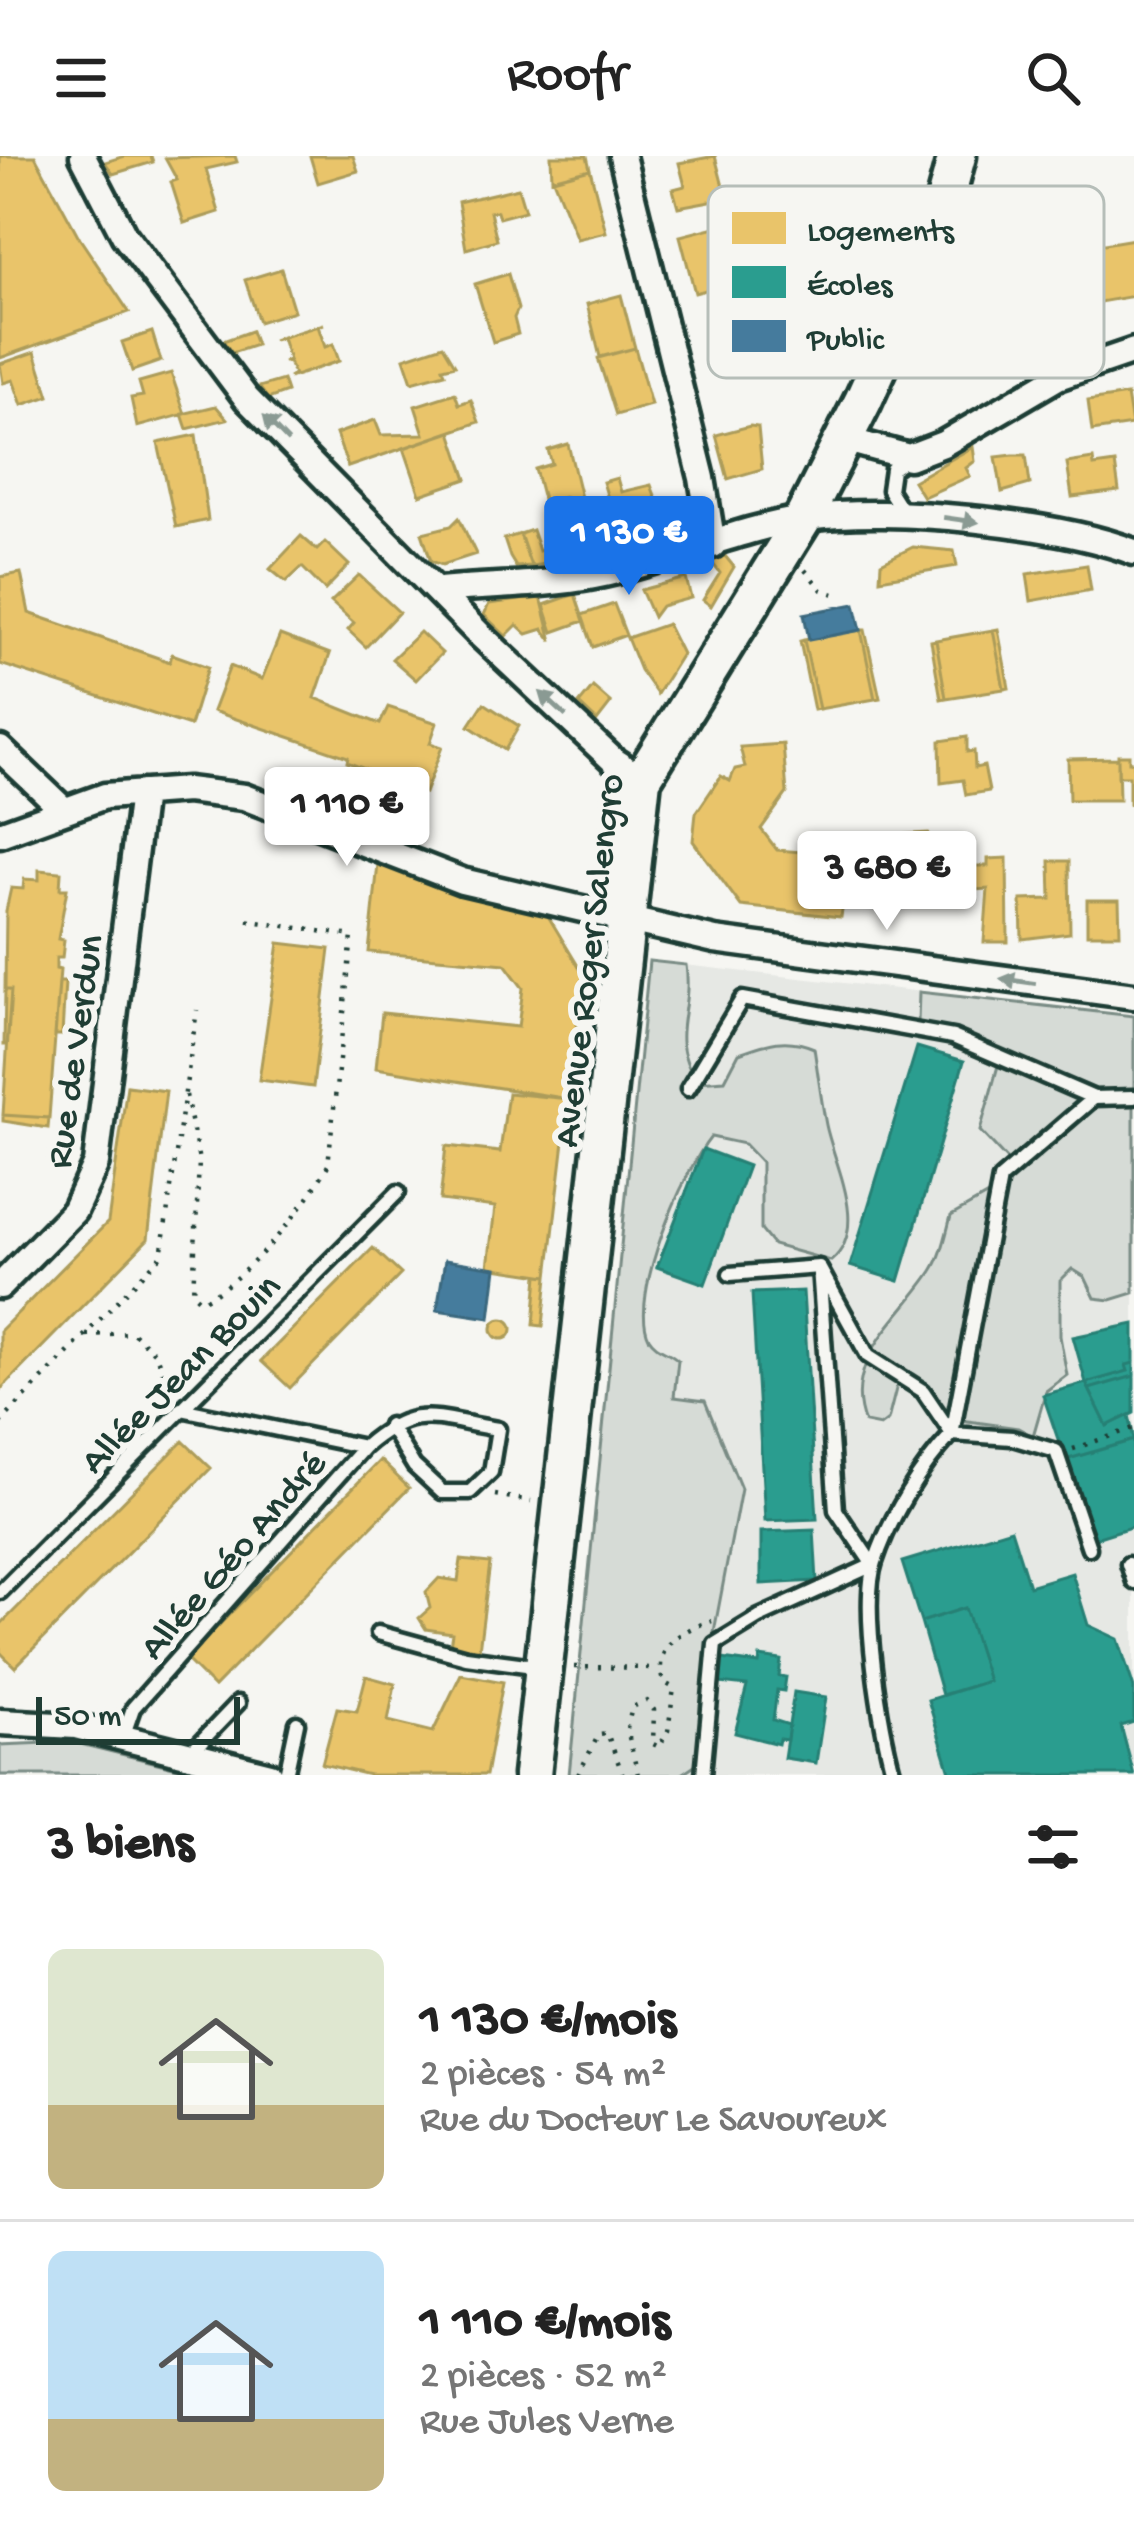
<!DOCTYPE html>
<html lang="fr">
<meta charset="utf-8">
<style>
:root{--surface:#fff;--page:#f2f2f2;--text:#222;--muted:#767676;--line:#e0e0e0;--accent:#1a73e8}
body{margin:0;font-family:"Gochi Hand",sans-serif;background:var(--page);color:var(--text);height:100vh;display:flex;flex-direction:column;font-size:45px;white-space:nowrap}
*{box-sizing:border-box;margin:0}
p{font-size:39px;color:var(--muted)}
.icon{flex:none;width:66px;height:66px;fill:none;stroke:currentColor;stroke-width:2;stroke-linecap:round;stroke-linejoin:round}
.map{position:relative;height:1619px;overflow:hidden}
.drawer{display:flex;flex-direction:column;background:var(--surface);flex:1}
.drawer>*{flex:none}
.scale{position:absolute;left:36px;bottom:30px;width:204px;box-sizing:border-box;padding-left:12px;border:6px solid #1f3d34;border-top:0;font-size:33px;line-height:42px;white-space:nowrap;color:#1f3d34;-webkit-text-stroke:9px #f6f6f2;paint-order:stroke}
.price{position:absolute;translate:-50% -102px;padding:0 27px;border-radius:12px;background:#fff;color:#222;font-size:39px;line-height:78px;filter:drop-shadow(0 3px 6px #0008)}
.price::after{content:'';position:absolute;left:50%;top:72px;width:36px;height:27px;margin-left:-18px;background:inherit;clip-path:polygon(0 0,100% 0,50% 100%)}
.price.active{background:var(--accent);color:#fff}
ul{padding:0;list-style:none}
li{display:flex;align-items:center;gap:36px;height:300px;padding:0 48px}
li+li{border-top:3px solid var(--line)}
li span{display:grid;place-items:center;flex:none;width:336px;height:240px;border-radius:18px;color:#555}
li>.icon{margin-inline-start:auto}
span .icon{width:144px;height:144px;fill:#fffc;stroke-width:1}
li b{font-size:51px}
h2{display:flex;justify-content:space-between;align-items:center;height:144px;padding:0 48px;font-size:51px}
header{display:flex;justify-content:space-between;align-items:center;height:156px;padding:0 48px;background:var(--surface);font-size:54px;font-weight:600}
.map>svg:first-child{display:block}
</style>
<header><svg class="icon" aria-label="menu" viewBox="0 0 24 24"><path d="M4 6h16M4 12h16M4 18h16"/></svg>Roofr<svg class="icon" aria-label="search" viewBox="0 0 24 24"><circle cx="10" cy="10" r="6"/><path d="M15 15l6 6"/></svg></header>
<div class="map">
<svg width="1134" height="1619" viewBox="0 0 1134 1619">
<rect width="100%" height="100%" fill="#f6f6f2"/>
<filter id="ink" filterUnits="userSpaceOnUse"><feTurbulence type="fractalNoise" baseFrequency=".00833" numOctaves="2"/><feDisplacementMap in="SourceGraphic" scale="24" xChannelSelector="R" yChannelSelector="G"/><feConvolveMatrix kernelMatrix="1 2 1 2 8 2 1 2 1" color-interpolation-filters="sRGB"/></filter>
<g filter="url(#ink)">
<path fill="#e6e8e4" d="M649,805L1134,860V1619H569Z"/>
<path fill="#d6dbd6" stroke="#7a8c85" stroke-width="3" d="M649,805L686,809C693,859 666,877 697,926L725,924L739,897C767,887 786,880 814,892C818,918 821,943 826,969C834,1008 870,1073 831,1105L773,1089L761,1074V1006L744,988L711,981C684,1014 628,1141 649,1182C656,1194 669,1195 678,1204L674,1241L705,1245L741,1333L700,1550L702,1604L680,1619H569Z
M919,836L1134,860V1137L1111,1144L1095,1142L1085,1121L1072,1113L1060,1125V1180L1067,1219L1046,1235L1033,1280L1018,1272L954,1263L897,1229L888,1264L880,1270L865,1267C840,1206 903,1160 932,1115C942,1100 946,1078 951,1060L1000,1032L1012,1018L1008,1005L980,975L999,906L991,888L928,880L918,867Z
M72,1586L206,1619H0V1589Z"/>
<path fill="#e9c46a" stroke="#ac9c5a" stroke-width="3" d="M0,0H35L80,83L129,156L0,202Z
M125,0H151L153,6L113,18L105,6Z
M235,0L237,6L206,13L219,56L184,67L171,26L177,24L165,2Z
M310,0H353L358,15L318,27Z
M551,0H587L590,13L552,23Z
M715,0L726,42L678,51L673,33L685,30L679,7Z
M590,13L606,76L577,83L553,23Z
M518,32L525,55L499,62L497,55L490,56L497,84L466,93L458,46Z
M715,71L729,128L695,137L680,80Z
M1134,83V140L1024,159L1014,103Z
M281,113L294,155L259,166L245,124Z
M508,118L518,153L514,162L518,178L493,186L475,128Z
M621,139L635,192L600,201L587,148Z
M324,168L318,170L325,191L333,188L339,205L289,222L294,219L289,206H283L289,204L282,182L273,184Z
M251,175L256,189L232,197L223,185Z
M152,176L161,205L132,215L122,186Z
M443,189L455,209L443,212L445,217L412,226L404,202Z
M635,192L651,249L616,259L598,202Z
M35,196L49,240L22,249L13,224L3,227L0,208Z
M171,217L185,258L137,271L131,242L143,240L139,226Z
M283,224L287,236L268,243L259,231Z
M455,237L459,248L471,244L479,266L348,311L336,278L375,264L381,279L424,278L415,250Z
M1127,239L1132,269L1092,275L1088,245Z
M216,250L227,263L187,273L182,258Z
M750,270L758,271L762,313L728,323L716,279Z
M451,276L467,323L420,339L404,292Z
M196,279L208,364L176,371L158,287Z
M568,288L582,346L567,350L565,341L544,347L535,313L552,308L548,294Z
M973,291L975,305L966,312L970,320L923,341L913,325Z
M1013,299H1026L1030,328L1002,336L996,301Z
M1093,303L1094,310L1115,307L1119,335L1072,341L1067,307Z
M617,322L621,336L651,329L666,368L633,376L623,346L610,349L603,326Z
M459,362L476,398L442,409L431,405L422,377L451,370Z
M532,374L539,395L553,391L559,406L531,410L520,378Z
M520,378L526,396L531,410L516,411L510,401L504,383Z
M301,380L317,394L325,386L349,409L325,434L302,411L286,426L270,413Z
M913,391L954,395L957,410L880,423L881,407Z
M725,400L734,411L711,450L703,444L720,417L710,404Z
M1087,409L1091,434L1031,445L1027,418Z
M21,417L29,457L170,506L172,498L208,511L190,570L0,508V421Z
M359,419L399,456L366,491L348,474L354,467L331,446Z
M686,422L691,442L661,450L653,461L641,434Z
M575,438L584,465L553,476L544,449Z
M541,441L552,485L543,473L527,478L517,469L506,480L484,459L489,448Z
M614,448L626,479L593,491L582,459Z
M667,468L682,498L657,538L640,514L627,482Z
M998,473L1009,532L1004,533L993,474Z
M861,474L875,543L819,553L804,484Z
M861,474H865L880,542L875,543Z
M993,474L1004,533L946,542L936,484Z
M420,476L442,497L416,524L392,503Z
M280,479L330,498L315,542L380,568L388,551L437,567L430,587L442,591L425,637L347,606L348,601L213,555L230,510L262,523Z
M804,484L819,553L814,554L800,485Z
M936,484L946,542L941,543L931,485Z
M593,531L611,547L597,565L579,548Z
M484,547L519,570L505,594L469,570Z
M967,581V596L974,595L975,612L984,610L989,635L966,639L963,624L941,627L940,585Z
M783,588L787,637L761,673L777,694L829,698L827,712L848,714L841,761L741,750L693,685L696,657L721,620L730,625L735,613L745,611L740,591Z
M1118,599H1129V606H1134V648H1129V620H1118Z
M1118,602L1119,644H1069L1068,603Z
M928,677L929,714L880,717L878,680Z
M1007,702L1008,786H984L988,733L958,735L957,710H988V703Z
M1050,705H1069L1070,777L1022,783L1021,744L1051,743Z
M378,708L545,755L583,818L569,943L376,912L382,857L518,871L523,832L505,808L369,796Z
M39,714L61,716L60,733H67L58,783L64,784L62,802H56V813L60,814L49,962L3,959L11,834H5L6,755L11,732L23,733L24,723L39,724Z
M1087,744H1119L1120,778H1087Z
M279,787L330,793L313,931L259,924Z
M59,826H65L62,879H55Z
M5,834H11L7,889H4Z
M127,930L166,935L148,1083L0,1234V1175L108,1066Z
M508,937L569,943L548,1120L488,1111L495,1051L440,1044L446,990L500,996Z
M3,959L49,962L48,972L3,965Z
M373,1092L401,1118L290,1232L261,1205Z
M538,1119L548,1120L543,1170L534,1169Z
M492 1173a10 10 0 1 1 20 0a10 10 0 1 1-20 0Z
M183,1285L211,1312L15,1511L0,1496V1469Z
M380,1304L409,1332L214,1531L186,1503Z
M461,1404L490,1407L479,1494L450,1490L452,1477L426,1473L419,1462L430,1452L426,1436L439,1422L458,1425Z
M461,1518L503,1526L486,1619H369L322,1608L337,1552L357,1555L366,1520L395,1528L388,1565L433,1576Z"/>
<path fill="#2a9d8f" stroke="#278074" stroke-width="3" d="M917,891L964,905L899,1125L850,1110Z
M703,993L748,1010L705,1128L657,1111Z
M803,1135L817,1363L765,1365L752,1137Z
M1134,1168V1207L1126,1209L1128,1215L1086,1227L1073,1181Z
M1134,1207V1220L1089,1233L1086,1227L1128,1215L1126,1209Z
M1134,1220V1257L1107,1270L1089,1233Z
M1086,1227L1107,1270L1129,1259L1134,1284L1065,1304L1043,1239Z
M1134,1284V1370L1089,1384L1065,1304Z
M1011,1373L1029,1430L1072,1417L1088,1469L1118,1483L1134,1532V1566L1121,1570L1134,1619H951L928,1544L988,1525L965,1452L921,1466L902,1406Z
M814,1374L817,1425L761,1428V1376Z
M965,1452L988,1525L942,1539L921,1466Z
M760,1501L781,1504L779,1520L786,1521L784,1535L777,1534L773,1564L789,1569L787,1584L779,1583L778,1588L735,1577L747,1530L719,1527L722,1503L759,1508Z
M794,1536L826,1541L816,1607L784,1602Z"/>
<path fill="#457b9d" stroke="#3a687e" stroke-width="3" d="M855,448L861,474L809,484L804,458Z
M445,1104L496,1112L490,1162L437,1154Z"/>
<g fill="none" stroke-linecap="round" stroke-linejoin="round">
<defs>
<path id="lane" d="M904,358L889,334L892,313L908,302
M688,933L742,843L953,881L1094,942
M820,1113L868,1200L923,1235L952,1278L1012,1282L1056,1295L1089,1392
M364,1291C416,1246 435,1263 498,1273L491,1316L470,1336H442L414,1310L389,1269
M1128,1408L1134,1426
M0,1436L398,1036
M378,1477L466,1501L541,1511
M123,1581L133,1552L364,1291L181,1253
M189,1598L238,1547
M286,1619L297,1567
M703,1619L715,1488L759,1461L873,1409L836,1354L819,1111L730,1118
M894,1619C881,1572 860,1450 875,1406C890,1361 920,1312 952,1278L1000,1023L1094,942L1134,941"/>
<path id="street" d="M83,0L124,79L247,243L479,478L614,605L642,623
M622,0L702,322L713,389
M843,283L909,301L943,288L1058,221L1134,195
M438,434C489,429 544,430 594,420C666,406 735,373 807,362C891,350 1055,366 1134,396
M0,593L63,653
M0,678L105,640L187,634L244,641L462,725L715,784L1134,840
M0,1130L74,1055L96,1007L142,637
M0,1566L76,1570L270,1619"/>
<path id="secondary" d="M532,1619L642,623L803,363L863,245L932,93L957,0"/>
</defs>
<use href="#lane" stroke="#1f3d34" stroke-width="21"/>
<use href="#street" stroke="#1f3d34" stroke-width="33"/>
<use href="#secondary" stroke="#1f3d34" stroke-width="45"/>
<path stroke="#1f3d34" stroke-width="4.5" stroke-dasharray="3 9" stroke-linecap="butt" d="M805,414L822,434L841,440
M186,939L199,1005L193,1138L201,1145C246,1125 305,1052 328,1009L352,780L245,764
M86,1179L133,1177L155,1197L171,1236
M0,1267L161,1100L197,854
M1073,1293L1134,1272
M495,1339L531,1345
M574,1511L658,1512
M578,1619L599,1578L607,1577L623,1619
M638,1619L627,1573L632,1551L647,1545L654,1554L653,1588L659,1591L668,1575L674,1532L663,1526C653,1489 681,1474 712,1465"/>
<use href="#lane" stroke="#f6f6f2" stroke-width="12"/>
<use href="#street" stroke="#f6f6f2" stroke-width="24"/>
<use href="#secondary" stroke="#f6f6f2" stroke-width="36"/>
</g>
<defs><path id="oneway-solid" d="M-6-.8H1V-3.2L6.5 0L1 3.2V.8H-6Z" transform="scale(3)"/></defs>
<g fill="#8a9a93">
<use href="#oneway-solid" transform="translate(276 273) rotate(-134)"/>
<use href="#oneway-solid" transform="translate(961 364) rotate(8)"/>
<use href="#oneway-solid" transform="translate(553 548) rotate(-137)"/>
<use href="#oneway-solid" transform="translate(1018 825) rotate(-172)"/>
</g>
</g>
<g text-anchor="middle" stroke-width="12" stroke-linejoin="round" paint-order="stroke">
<g font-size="39" fill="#1f3d34" stroke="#f6f6f2">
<text transform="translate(585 804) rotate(-83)" y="14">Avenue Roger Salengro</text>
<text transform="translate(71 895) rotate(-82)" y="14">Rue de Verdun</text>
<text transform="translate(178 1215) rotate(-45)" y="14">Allée Jean Bouin</text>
<text transform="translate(230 1397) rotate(-49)" y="14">Allée Géo André</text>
</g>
</g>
<rect x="708" y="30" width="396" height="192" rx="18" fill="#f6f6f2" stroke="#b6beb9" stroke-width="3"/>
<rect x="732" y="56" width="54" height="32" fill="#e9c46a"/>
<rect x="732" y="110" width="54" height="32" fill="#2a9d8f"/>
<rect x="732" y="164" width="54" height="32" fill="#457b9d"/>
<g font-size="33" fill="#1f3d34">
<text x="807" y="84">Logements</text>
<text x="807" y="138">Écoles</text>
<text x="807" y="192">Public</text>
</g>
</svg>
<div class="scale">50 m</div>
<b class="price active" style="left:629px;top:442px">1 130 €</b>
<b class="price" style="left:347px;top:713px">1 110 €</b>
<b class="price" style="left:887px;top:777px">3 680 €</b>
</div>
<section class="drawer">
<h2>3 biens<svg class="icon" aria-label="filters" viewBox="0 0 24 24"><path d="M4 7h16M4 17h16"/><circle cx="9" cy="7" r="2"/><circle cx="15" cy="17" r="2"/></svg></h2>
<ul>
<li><span style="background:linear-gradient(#dfe7d0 65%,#c2b280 0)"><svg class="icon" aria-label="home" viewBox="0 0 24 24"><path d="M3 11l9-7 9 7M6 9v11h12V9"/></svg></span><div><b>1 130 €/mois</b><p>2 pièces · 54 m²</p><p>Rue du Docteur Le Savoureux</p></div></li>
<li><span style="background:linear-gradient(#bfe0f5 70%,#c2b280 0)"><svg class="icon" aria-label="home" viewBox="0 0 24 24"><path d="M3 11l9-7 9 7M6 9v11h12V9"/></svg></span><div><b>1 110 €/mois</b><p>2 pièces · 52 m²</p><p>Rue Jules Verne</p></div></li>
</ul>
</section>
